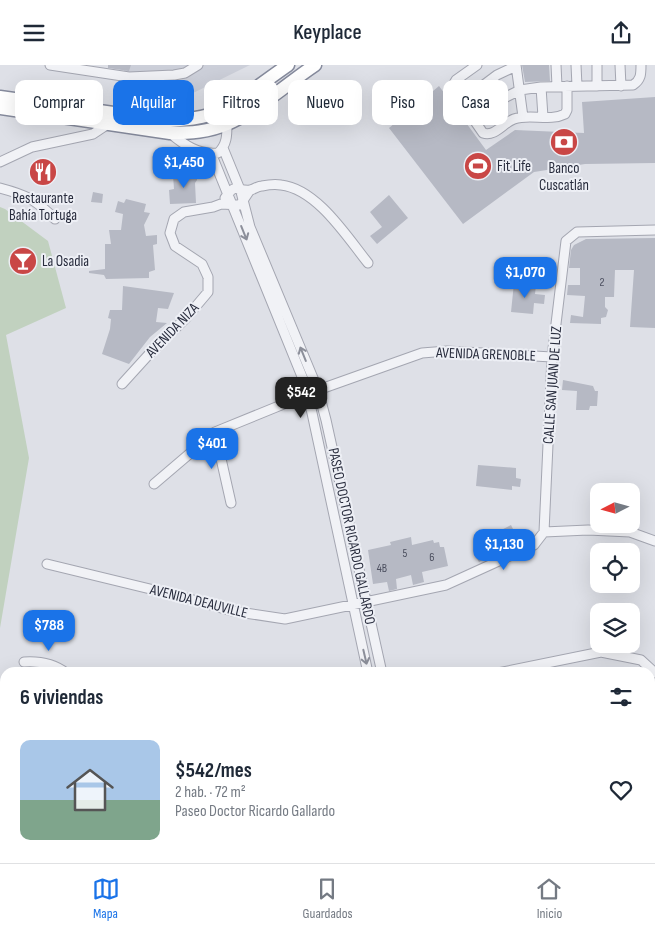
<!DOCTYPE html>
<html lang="es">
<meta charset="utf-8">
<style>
:root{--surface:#fff;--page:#f6f6f7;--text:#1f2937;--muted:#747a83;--line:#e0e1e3;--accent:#1a73e8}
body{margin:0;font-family:"Sofia Sans Condensed",sans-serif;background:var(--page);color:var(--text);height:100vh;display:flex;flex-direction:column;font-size:19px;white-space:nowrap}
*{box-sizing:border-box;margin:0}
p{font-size:16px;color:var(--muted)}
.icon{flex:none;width:28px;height:28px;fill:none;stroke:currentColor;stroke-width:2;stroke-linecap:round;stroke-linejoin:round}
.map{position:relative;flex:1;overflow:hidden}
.sheet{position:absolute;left:0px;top:602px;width:655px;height:196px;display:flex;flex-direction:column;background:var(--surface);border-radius:15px 15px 0 0;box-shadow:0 5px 20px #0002}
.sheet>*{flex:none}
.banner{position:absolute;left:15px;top:15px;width:625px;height:45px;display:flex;gap:10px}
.needle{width:32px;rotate:264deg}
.tools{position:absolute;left:590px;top:418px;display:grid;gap:10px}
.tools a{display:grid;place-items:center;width:50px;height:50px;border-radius:10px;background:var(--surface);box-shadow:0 5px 20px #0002;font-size:25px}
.price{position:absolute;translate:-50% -42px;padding:0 11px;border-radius:10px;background:var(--accent);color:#fff;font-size:16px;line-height:32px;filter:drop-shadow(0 1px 2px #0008)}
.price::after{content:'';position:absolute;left:50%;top:30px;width:15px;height:11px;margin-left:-8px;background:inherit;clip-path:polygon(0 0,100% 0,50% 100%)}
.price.current{background:#222;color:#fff}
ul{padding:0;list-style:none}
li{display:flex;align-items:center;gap:15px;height:125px;padding:0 20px}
li span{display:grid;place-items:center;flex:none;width:140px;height:100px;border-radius:10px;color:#555}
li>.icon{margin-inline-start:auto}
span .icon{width:60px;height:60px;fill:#fffc;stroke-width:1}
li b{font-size:21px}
h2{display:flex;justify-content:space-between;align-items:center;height:60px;padding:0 20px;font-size:21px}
.tag{padding:0 18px;border-radius:10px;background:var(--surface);box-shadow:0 5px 20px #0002;font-size:18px;line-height:45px}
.tag.current{background:var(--accent);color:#fff}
header{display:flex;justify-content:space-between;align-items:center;height:65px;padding:0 20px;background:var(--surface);font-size:22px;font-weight:600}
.dock{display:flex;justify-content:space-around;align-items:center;height:70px;border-top:1px solid var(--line);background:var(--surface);font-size:14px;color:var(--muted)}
.dock a{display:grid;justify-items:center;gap:2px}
.dock .current{color:var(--accent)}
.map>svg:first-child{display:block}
</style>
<header><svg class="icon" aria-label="menu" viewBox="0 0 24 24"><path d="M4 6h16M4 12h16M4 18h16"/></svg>Keyplace<svg class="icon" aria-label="share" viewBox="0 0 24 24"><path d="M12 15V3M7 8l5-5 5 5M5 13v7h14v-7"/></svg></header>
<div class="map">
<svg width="655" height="798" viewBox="0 0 655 798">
<rect width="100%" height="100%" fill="#dee0e7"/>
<path fill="#cccfd9" d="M124,0H250L187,31H145L124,26Z"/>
<path fill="#c1d1bf" d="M0,142L5,144L48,176L66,243L6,270L29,393L0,563Z
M591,602H617L627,607H573Z
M0,623L5,627V794H592L590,798H0Z
M650,626C655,637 655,668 650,680Z"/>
<path fill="#b6b9c4" d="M108,0H131L129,6L108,3Z
M522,0H549L550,16L525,17Z
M439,21L486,85L515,65L584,68L582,37L655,32V98L585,99L534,107L463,159L389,63Z
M197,109V115L195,118L196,138L170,139L169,125L174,124L173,110Z
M93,127L103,129L102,138L91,137Z
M389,130L408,153L377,179L370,171L382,162L370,147Z
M126,134L146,139L144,147L150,148L144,160L146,171L157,170V179L153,180L155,205L149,207V213L106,214L104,210L89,208V206L105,204V179H111L109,165H121L123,149L115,147L118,136L124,138Z
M655,173V263L630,262L634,205H615L614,232H605V242L608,245L606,252L601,253V259L570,258L571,250L583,252L585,231L567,230L568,220H580V203H569L571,185L574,180L586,174Z
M514,218L536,220L535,229L545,230L544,239L534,238L533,249L511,247Z
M123,221L174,228L168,244L158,243L156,257L167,258L150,272L129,299L102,289L110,264L111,254L108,253L110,245H122Z
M563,315L593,321L595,326H598L597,341H590L589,345H576L577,326L562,325Z
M478,400L516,403V413L521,414L520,422L512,421V425L476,421Z
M511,460L519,476L479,497L474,489L486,482L482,475Z
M411,472L412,480L433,475L434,478L439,477L440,482H444L448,501L422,507L424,517L413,520L411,510L396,514L397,524L389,526L387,517L373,519L368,485L391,480L390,477Z"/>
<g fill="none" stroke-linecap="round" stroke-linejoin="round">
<defs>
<path id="minor" d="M50,0L129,12L174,10L185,8L198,0
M477,0L456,15L453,20L454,26L483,68C495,72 503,58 514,54C530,48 549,57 565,49L567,45V21
M516,0L523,52
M556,0L557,21
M576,0L577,21
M597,0V21
M620,0L621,21
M541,22L543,52
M461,37L497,10L516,1
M474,55L506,32L520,25L541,22L633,20C641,15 641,9 641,0
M170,68C184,80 199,90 218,88C227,80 227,70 227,59
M223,83L241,127L250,162L318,325L326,355L382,608
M211,88L303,314L312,348L368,608
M0,97L32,82L93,69L108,59
M0,123C27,130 36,135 55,154
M225,133C237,116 236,127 251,125C254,124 258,121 262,121C267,120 275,119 281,120C317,124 347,172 368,198
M122,319L152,286L186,253L208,227V212L202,199L175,181L170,168L174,154L184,147L213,142L221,139L240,140L250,125
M215,367L231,438
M154,419L215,367L318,325L422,288L447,286L552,292
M544,467L552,292L566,176L577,167L655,165
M47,499L179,531L232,546L285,554L446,520L534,480L544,467L588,465L630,467L655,476
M24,597C39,596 53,598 66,608
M498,608L601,587L641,595L655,608
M650,703L655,692
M601,798L603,794"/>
<path id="highway" d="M0,32L170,56C183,55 196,54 209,50C233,42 266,15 288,0
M0,43L170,68C190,68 209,67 227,59C256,47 288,18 315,0"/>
</defs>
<use href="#minor" stroke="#a4a6b1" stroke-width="11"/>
<use href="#highway" stroke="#868b9d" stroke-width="15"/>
<use href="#minor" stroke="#f1f2f6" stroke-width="9"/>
<use href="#highway" stroke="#fff" stroke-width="12"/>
</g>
<defs><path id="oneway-shaft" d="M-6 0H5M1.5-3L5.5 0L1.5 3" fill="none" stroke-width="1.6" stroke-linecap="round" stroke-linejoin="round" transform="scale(1.25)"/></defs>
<g stroke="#8c8f9a">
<use href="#oneway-shaft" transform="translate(244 168) rotate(68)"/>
<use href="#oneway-shaft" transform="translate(303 289) rotate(-112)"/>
<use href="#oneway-shaft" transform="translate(365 592) rotate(77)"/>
</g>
<defs>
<symbol id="bank-disc" viewBox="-11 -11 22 22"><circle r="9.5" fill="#c94746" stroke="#edeff5"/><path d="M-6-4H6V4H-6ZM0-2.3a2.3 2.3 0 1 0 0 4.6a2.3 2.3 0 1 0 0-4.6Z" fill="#fff"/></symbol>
<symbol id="stadium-disc" viewBox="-11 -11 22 22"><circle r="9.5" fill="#c94746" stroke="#edeff5"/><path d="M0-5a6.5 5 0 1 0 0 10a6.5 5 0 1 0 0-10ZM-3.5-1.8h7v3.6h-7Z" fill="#fff"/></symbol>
<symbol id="restaurant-disc" viewBox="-11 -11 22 22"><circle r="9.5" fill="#c94746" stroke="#edeff5"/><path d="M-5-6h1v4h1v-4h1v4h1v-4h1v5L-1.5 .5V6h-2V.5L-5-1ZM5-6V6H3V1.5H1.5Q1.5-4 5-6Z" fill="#fff"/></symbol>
<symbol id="bar-disc" viewBox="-11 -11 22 22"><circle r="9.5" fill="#c94746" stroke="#edeff5"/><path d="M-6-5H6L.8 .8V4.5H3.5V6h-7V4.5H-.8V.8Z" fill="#fff"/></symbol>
</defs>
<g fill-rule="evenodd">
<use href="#bank-disc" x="548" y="61" width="32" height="32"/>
<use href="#stadium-disc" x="462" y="85" width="32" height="32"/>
<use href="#restaurant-disc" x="27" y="91" width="32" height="32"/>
<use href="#bar-disc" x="7" y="180" width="32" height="32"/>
</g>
<g text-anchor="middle" stroke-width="4" stroke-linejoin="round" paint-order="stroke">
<g font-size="12" fill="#4c4f5f">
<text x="602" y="221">2</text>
<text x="405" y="492">5</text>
<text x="432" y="496">6</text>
<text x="382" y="507">4B</text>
</g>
<g font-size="15" fill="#282c3d" stroke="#edeff5" text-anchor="start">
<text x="497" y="106">Fit Life</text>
<text x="564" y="108" text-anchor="middle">Banco<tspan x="564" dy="17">Cuscatlán</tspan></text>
<text x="43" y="138" text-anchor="middle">Restaurante<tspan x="43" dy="17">Bahía Tortuga</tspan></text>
<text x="42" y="201">La Osadia</text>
</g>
<g font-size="15" fill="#282c3d" stroke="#edeff5">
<text transform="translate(172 265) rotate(-46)" y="5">AVENIDA NIZA</text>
<text transform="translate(486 289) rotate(2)" y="5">AVENIDA GRENOBLE</text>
<text transform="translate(552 320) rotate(-86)" y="5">CALLE SAN JUAN DE LUZ</text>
<text transform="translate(352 471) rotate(78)" y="5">PASEO DOCTOR RICARDO GALLARDO</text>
<text transform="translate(199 536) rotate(14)" y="5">AVENIDA DEAUVILLE</text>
</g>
</g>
</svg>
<div class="tools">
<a><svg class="needle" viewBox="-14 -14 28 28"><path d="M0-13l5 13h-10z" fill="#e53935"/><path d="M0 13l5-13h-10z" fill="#747a83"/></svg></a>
<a><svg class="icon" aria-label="locate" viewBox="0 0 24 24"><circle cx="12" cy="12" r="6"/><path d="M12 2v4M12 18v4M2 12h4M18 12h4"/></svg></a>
<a><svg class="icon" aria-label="layers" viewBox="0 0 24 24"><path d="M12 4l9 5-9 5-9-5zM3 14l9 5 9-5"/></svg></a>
</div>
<b class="price" style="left:184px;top:124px">$1,450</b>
<b class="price" style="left:525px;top:234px">$1,070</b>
<b class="price current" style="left:301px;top:354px">$542</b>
<b class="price" style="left:212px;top:405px">$401</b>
<b class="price" style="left:504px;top:506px">$1,130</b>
<b class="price" style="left:49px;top:587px">$788</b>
<div class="banner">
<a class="tag">Comprar</a>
<a class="tag current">Alquilar</a>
<a class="tag">Filtros</a>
<a class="tag">Nuevo</a>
<a class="tag">Piso</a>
<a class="tag">Casa</a>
</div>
<section class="sheet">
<h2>6 viviendas<svg class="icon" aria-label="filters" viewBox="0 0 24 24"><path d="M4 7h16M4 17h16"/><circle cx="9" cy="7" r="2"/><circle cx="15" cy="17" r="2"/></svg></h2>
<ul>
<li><span style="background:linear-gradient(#a9c7e8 60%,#7fa58c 0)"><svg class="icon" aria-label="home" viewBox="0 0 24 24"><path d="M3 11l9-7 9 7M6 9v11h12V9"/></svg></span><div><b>$542/mes</b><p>2 hab. · 72 m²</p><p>Paseo Doctor Ricardo Gallardo</p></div><svg class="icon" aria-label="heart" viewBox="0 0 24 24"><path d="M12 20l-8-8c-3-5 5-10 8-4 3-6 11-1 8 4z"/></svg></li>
</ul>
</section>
</div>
<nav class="dock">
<a class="current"><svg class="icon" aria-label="map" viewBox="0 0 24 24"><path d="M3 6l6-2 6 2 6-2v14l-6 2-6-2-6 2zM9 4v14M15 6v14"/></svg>Mapa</a>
<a><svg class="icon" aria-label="saved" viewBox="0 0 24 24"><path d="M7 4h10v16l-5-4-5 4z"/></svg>Guardados</a>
<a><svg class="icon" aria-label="home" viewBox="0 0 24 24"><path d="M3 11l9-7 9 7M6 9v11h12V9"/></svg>Inicio</a>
</nav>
